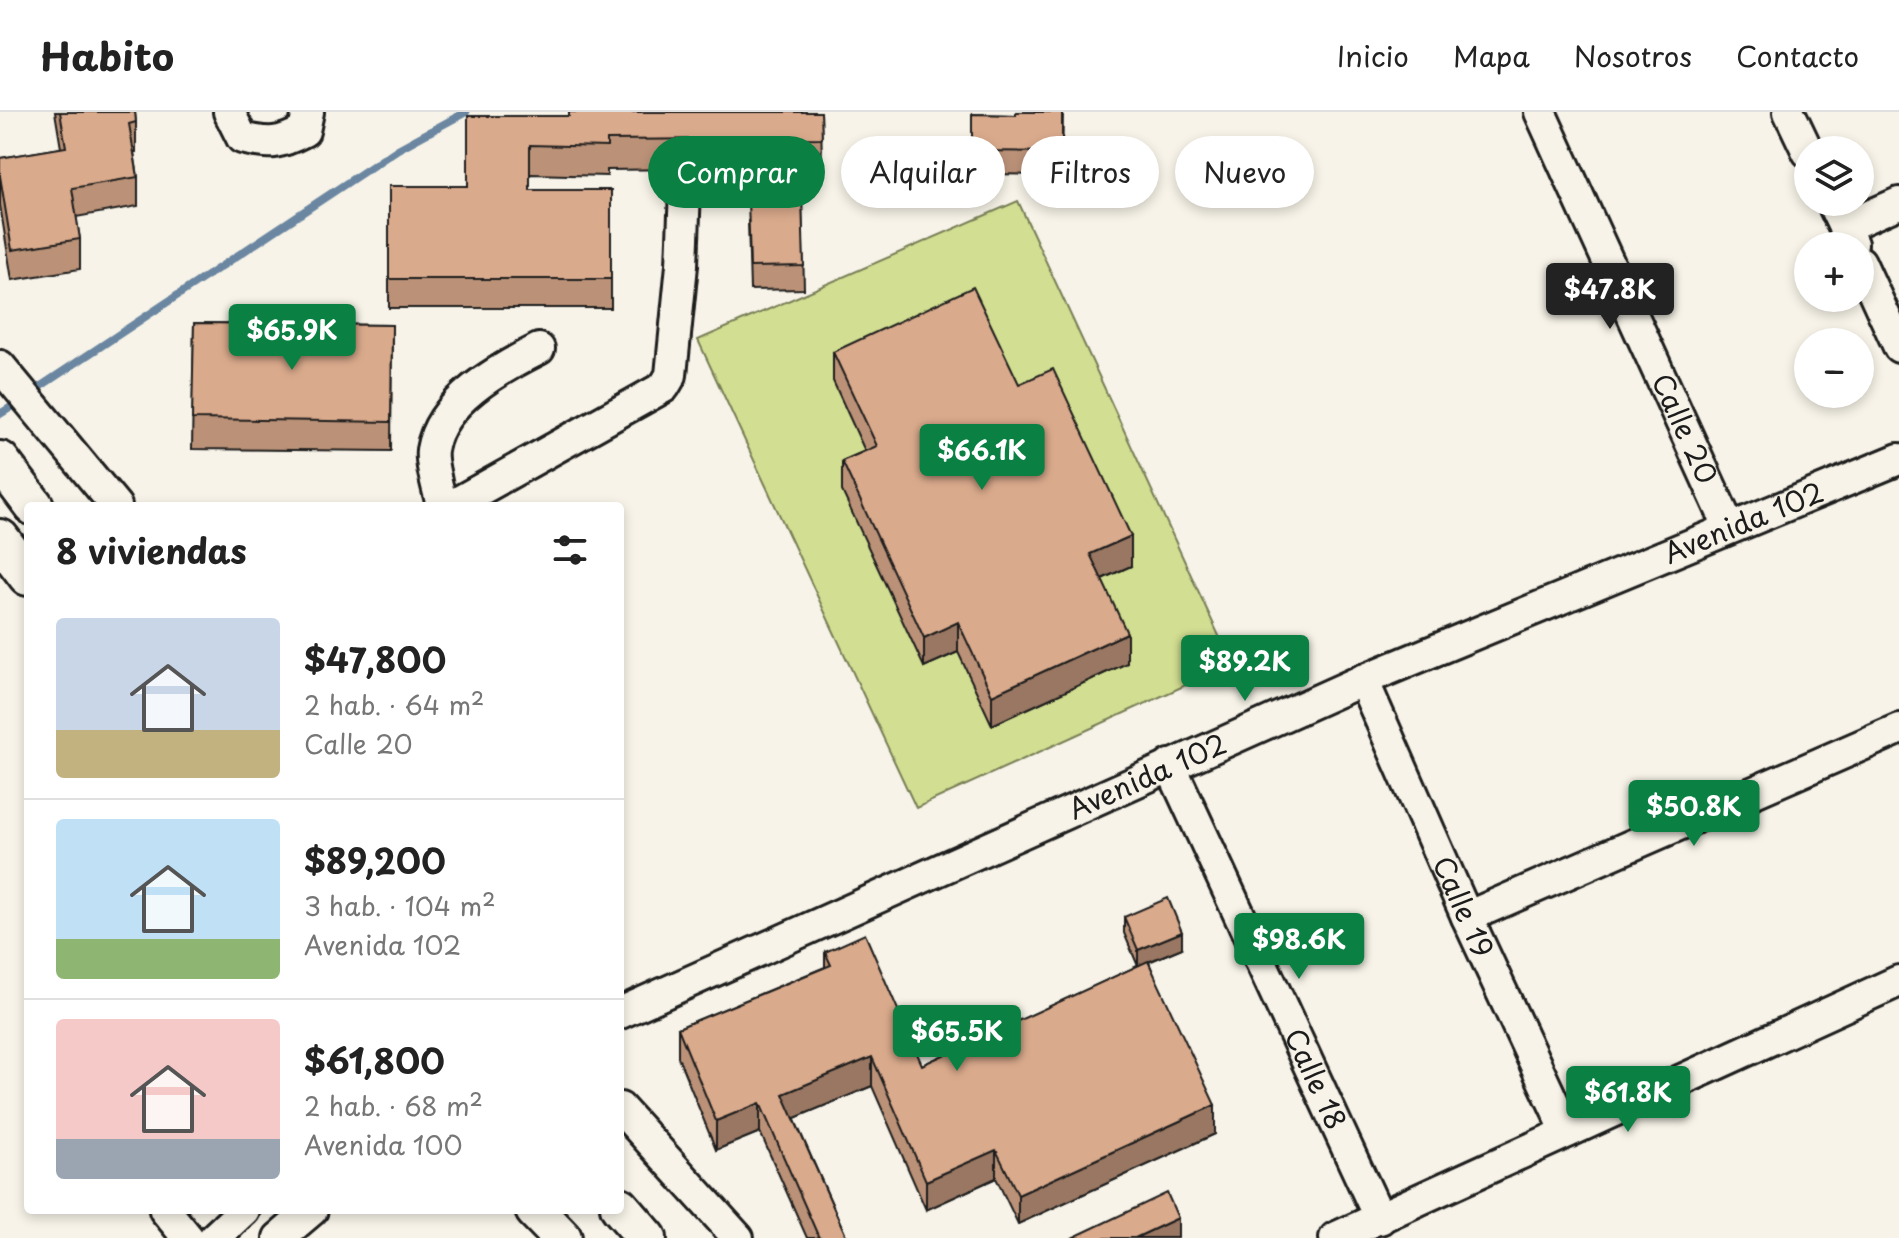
<!DOCTYPE html>
<html lang="es">
<meta charset="utf-8">
<style>
:root{--surface:#fff;--page:#f2f2f2;--text:#222;--muted:#767676;--line:#e0e0e0;--accent:#0b8043}
body{margin:0;font-family:"Playpen Sans",sans-serif;background:var(--page);color:var(--text);height:100vh;display:flex;flex-direction:column;font-size:30px;white-space:nowrap}
*{box-sizing:border-box;margin:0}
p{font-size:26px;color:var(--muted)}
.icon{flex:none;width:44px;height:44px;fill:none;stroke:currentColor;stroke-width:2;stroke-linecap:round;stroke-linejoin:round}
.map{position:relative;flex:1;overflow:hidden}
.panel{position:absolute;left:24px;top:390px;width:600px;height:712px;display:flex;flex-direction:column;background:var(--surface);border-radius:8px;box-shadow:0 4px 12px #0003}
.panel>*{flex:none}
.guide{position:absolute;left:648px;top:24px;width:760px;height:72px;display:flex;gap:16px}
.controls{position:absolute;left:1794px;top:24px;display:grid;gap:16px}
.controls a{display:grid;place-items:center;width:80px;height:80px;border-radius:50%;background:var(--surface);box-shadow:0 4px 12px #0003;font-size:40px}
.price{position:absolute;translate:-50% -68px;padding:0 18px;border-radius:8px;background:var(--accent);color:#fff;font-size:26px;line-height:52px;filter:drop-shadow(0 2px 4px #0008)}
.price::after{content:'';position:absolute;left:50%;top:48px;width:24px;height:18px;margin-left:-12px;background:inherit;clip-path:polygon(0 0,100% 0,50% 100%)}
.price.selected{background:#222;color:#fff}
ul{padding:0;list-style:none}
li{display:flex;align-items:center;gap:24px;height:200px;padding:0 32px}
li+li{border-top:2px solid var(--line)}
li span{display:grid;place-items:center;flex:none;width:224px;height:160px;border-radius:8px;color:#555}
li>.icon{margin-inline-start:auto}
span .icon{width:96px;height:96px;fill:#fffc;stroke-width:1}
li b{font-size:34px}
h2{display:flex;justify-content:space-between;align-items:center;height:96px;padding:0 32px;font-size:34px}
.tag{padding:0 28px;border-radius:36px;background:var(--surface);box-shadow:0 4px 12px #0003;font-size:28px;line-height:72px}
.tag.selected{background:var(--accent);color:#fff}
header{display:flex;align-items:center;gap:48px;box-sizing:border-box;height:112px;padding:0 40px;background:var(--surface);border-bottom:2px solid var(--line)}
header strong{font-size:38px}
nav{display:flex;gap:44px;margin-inline-start:auto;font-size:28px}
.map>svg:first-child{display:block}
</style>
<header>
<strong>Habito</strong>
<nav><a>Inicio</a><a>Mapa</a><a>Nosotros</a><a>Contacto</a></nav>
</header>
<div class="map">
<svg width="1899" height="1126" viewBox="0 0 1899 1126">
<rect width="100%" height="100%" fill="#f7f3e8"/>
<filter id="ink" filterUnits="userSpaceOnUse"><feTurbulence type="fractalNoise" baseFrequency=".0125" numOctaves="2"/><feDisplacementMap in="SourceGraphic" scale="16" xChannelSelector="R" yChannelSelector="G"/><feConvolveMatrix kernelMatrix="1 2 1 2 8 2 1 2 1" color-interpolation-filters="sRGB"/></filter>
<g filter="url(#ink)">
<path fill="#d2de91" stroke="#777d56" stroke-width="2" d="M1018,89L1232,552L916,696L698,228Z"/>
<g fill="none" stroke-linecap="round" stroke-linejoin="round">
<path stroke="#6b86a1" stroke-width="8" d="M38,276L398,37L466,0
M0,302L13,294"/>
<defs>
<g id="minor">
<path d="M229,0L242,26C270,33 279,32 304,19L308,0"/>
<path id="s1" d="M1540,0L1729,415"/>
<path d="M1789,0L1808,40"/>
<path d="M1832,90L1852,132"/>
<path d="M1844,115L1899,91"/>
<path d="M1860,150L1899,235"/>
<path d="M0,254L116,394"/>
<path d="M442,394C439,380 430,351 432,338C440,289 499,257 539,237"/>
<path d="M451,394L664,275L671,263L682,153L685,77"/>
<path id="s2" d="M1363,568L1467,805L1567,1020"/>
<path id="s3" d="M1170,653L1380,1107"/>
<path d="M1467,805L1899,617"/>
<path id="s4" d="M620,901L1363,568L1899,347"/>
<path d="M620,996L738,1126"/>
<path d="M165,1098L188,1126"/>
<path d="M214,1126L244,1098"/>
<path d="M279,1126L312,1098"/>
<path d="M1335,1126L1899,869"/>
</g>
<path id="major" d="M0,349L34,394
M0,427L28,464
M620,1095L647,1126
M535,1098L562,1126"/>
</defs>
<use href="#minor" stroke="#1c1c1c" stroke-width="36"/>
<use href="#major" stroke="#1c1c1c" stroke-width="44"/>
<use href="#minor" stroke="#f7f3e8" stroke-width="30"/>
<use href="#major" stroke="#f7f3e8" stroke-width="38"/>
</g>
<path fill="#bb9278" stroke="#1c1c1c" stroke-width="2" d="M55,0H135L136,10V40H134L138,65V94L76,105L80,127V157L12,168L0,93V46L61,36Z
M821,0L822,55L607,58V64L530,62V78H611V196H389V74H468L569,4Z
M1063,0L1062,63L972,62V2L1016,3Z
M802,85L804,177L750,178L748,109Z
M194,211L392,213L391,339L192,337Z
M833,240L1019,272L1131,454L1102,467L1127,551L992,613L958,540L924,555L842,379V349L865,339L833,269Z
M1124,805L1182,836L1149,850L1215,1022L1018,1112L996,1066L926,1098L872,974L794,1006L847,1126H807L760,1020L716,1038L678,945V916L825,855V840L922,953L1138,854L1124,821Z"/>
<path fill="#997762" stroke="#1c1c1c" stroke-width="2" d="M1131,424V454L1090,472V442Z
M958,510V540L924,555V526Z
M1127,521V551L992,613V583Z
M1182,820V836L1138,854V838Z
M872,945V974L783,1011V982Z
M760,991V1020L716,1038V1009Z
M1215,993V1022L1018,1112V1083Z
M996,1038V1066L926,1098V1069Z
M1178,1106V1126H1135Z"/>
<path fill="#daaa8c" stroke="#1c1c1c" stroke-width="2" d="M60,0H135L136,10L129,12L138,65L72,76L80,127L12,138L0,64V46L66,35Z
M569,0H821L822,26L607,28V35L530,33V78H611V167H389V74H468V4H569Z
M1016,0H1062V40L972,39V2L1016,3Z
M802,85L804,154L750,155L748,86Z
M973,175L1019,272L1053,257L1131,424L1090,442L1127,521L992,583L958,510L924,526L842,349L877,334L833,240Z
M194,211L392,213L391,310L192,307Z
M1168,786L1182,820L1138,838L1124,805Z
M865,822L922,953L1148,849L1215,993L1018,1083L996,1038L926,1069L872,945L783,982L847,1126H819L760,991L716,1009L678,916L831,853L825,840Z
M1167,1081L1178,1106L1135,1126H1072Z"/>
</g>
<g text-anchor="middle" stroke-width="8" stroke-linejoin="round" paint-order="stroke">
<g font-size="28" fill="#1c1c1c" stroke="#f7f3e8">
<text dy="10" stroke="none"><textPath href="#s1" startOffset="348">Calle 20</textPath></text>
<text dy="10" stroke="none"><textPath href="#s4" startOffset="1226">Avenida 102</textPath></text>
<text dy="10" stroke="none"><textPath href="#s4" startOffset="578">Avenida 102</textPath></text>
<text dy="10" stroke="none"><textPath href="#s2" startOffset="248">Calle 19</textPath></text>
<text dy="10" stroke="none"><textPath href="#s3" startOffset="346">Calle 18</textPath></text>
</g>
</g>
</svg>
<div class="controls">
<a><svg class="icon" aria-label="layers" viewBox="0 0 24 24"><path d="M12 4l9 5-9 5-9-5zM3 14l9 5 9-5"/></svg></a>
<a>+</a>
<a>−</a>
</div>
<b class="price selected" style="left:1610px;top:219px">$47.8K</b>
<b class="price" style="left:292px;top:260px">$65.9K</b>
<b class="price" style="left:982px;top:380px">$66.1K</b>
<b class="price" style="left:1245px;top:591px">$89.2K</b>
<b class="price" style="left:1694px;top:736px">$50.8K</b>
<b class="price" style="left:1299px;top:869px">$98.6K</b>
<b class="price" style="left:957px;top:961px">$65.5K</b>
<b class="price" style="left:1628px;top:1022px">$61.8K</b>
<div class="guide">
<a class="tag selected">Comprar</a>
<a class="tag">Alquilar</a>
<a class="tag">Filtros</a>
<a class="tag">Nuevo</a>
</div>
<section class="panel">
<h2>8 viviendas<svg class="icon" aria-label="filters" viewBox="0 0 24 24"><path d="M4 7h16M4 17h16"/><circle cx="9" cy="7" r="2"/><circle cx="15" cy="17" r="2"/></svg></h2>
<ul>
<li><span style="background:linear-gradient(#c9d6e8 70%,#c2b280 0)"><svg class="icon" aria-label="home" viewBox="0 0 24 24"><path d="M3 11l9-7 9 7M6 9v11h12V9"/></svg></span><div><b>$47,800</b><p>2 hab. · 64 m²</p><p>Calle 20</p></div></li>
<li><span style="background:linear-gradient(#bfe0f5 75%,#8fb573 0)"><svg class="icon" aria-label="home" viewBox="0 0 24 24"><path d="M3 11l9-7 9 7M6 9v11h12V9"/></svg></span><div><b>$89,200</b><p>3 hab. · 104 m²</p><p>Avenida 102</p></div></li>
<li><span style="background:linear-gradient(#f6c9c9 75%,#9aa5b1 0)"><svg class="icon" aria-label="home" viewBox="0 0 24 24"><path d="M3 11l9-7 9 7M6 9v11h12V9"/></svg></span><div><b>$61,800</b><p>2 hab. · 68 m²</p><p>Avenida 100</p></div></li>
</ul>
</section>
</div>
